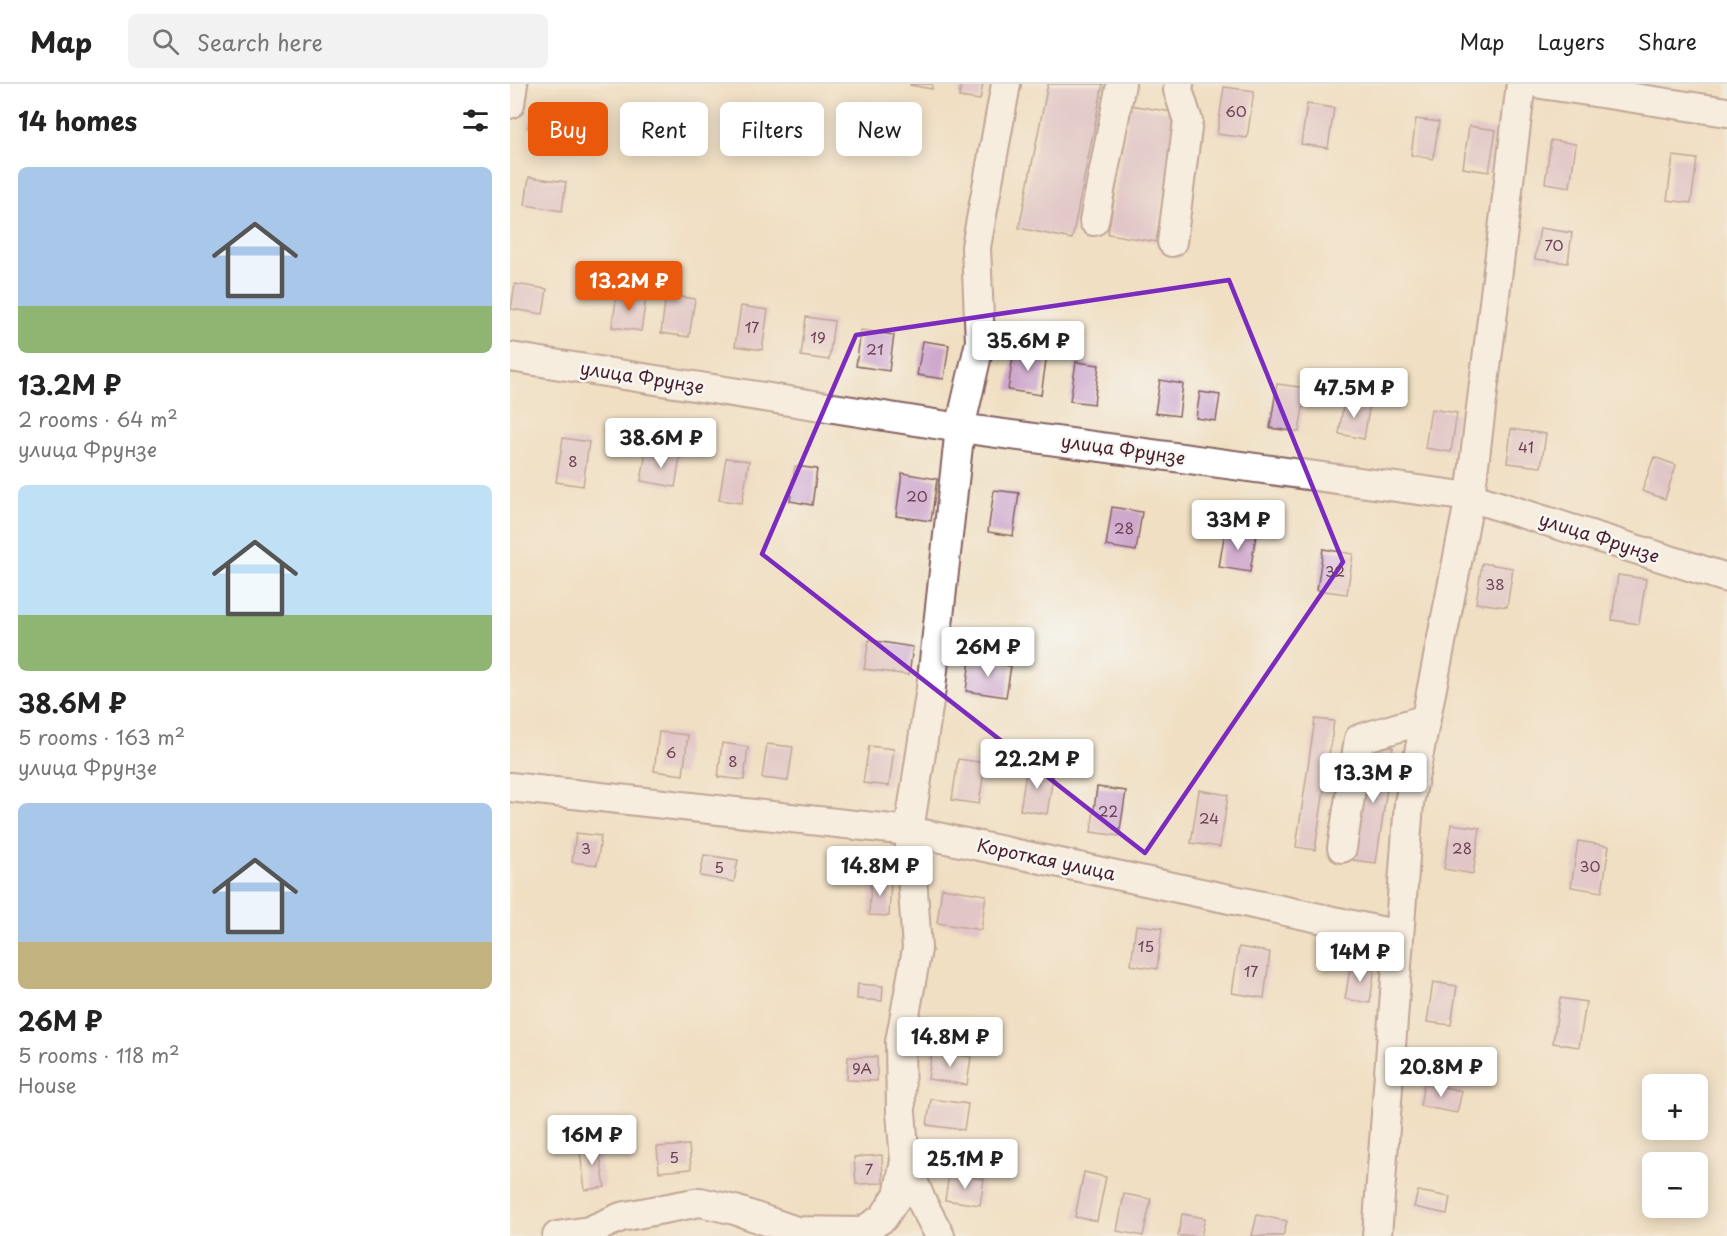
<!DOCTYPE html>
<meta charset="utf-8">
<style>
:root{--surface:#fff;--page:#f2f2f2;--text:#222;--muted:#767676;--line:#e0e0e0;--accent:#ea580c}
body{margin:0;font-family:"Playpen Sans",sans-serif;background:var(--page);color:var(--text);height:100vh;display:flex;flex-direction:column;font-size:22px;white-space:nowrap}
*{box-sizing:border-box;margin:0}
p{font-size:20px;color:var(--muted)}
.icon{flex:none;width:33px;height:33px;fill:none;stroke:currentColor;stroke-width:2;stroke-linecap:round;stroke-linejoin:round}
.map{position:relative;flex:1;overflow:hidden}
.details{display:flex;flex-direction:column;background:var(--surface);width:510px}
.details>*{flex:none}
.hud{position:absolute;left:18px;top:18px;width:570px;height:54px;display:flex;gap:12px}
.controls{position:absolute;left:1132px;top:990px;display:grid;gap:12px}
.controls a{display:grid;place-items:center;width:66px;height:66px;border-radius:9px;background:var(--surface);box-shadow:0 3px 15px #0003;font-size:30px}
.price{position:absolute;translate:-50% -51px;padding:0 14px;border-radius:6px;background:#fff;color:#222;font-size:20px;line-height:39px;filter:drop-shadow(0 2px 3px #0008)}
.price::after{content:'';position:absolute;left:50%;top:36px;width:18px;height:14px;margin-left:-9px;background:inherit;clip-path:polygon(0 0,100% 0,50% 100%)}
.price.on{background:var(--accent);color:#fff}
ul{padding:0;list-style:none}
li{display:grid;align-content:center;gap:12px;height:318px;padding:0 18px}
li span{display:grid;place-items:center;height:186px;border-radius:9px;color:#555}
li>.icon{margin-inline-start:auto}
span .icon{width:108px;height:108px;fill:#fffc;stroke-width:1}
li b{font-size:26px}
h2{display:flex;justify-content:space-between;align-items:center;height:72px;padding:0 18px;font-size:26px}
.tag{padding:0 21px;border-radius:9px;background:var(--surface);box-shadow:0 3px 15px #0003;font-size:21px;line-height:54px}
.tag.on{background:var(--accent);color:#fff}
header{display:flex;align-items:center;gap:36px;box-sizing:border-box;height:84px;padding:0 30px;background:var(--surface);border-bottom:2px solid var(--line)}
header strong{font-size:28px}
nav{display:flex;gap:33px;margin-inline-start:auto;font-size:21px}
.search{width:420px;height:54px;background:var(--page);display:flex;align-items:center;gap:15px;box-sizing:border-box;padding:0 21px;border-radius:9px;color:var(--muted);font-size:22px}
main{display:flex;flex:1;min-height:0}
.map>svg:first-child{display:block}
</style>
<header>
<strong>Map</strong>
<div class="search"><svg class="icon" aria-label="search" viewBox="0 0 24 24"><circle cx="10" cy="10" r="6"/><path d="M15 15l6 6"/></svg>Search here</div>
<nav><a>Map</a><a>Layers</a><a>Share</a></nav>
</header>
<main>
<section class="details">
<h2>14 homes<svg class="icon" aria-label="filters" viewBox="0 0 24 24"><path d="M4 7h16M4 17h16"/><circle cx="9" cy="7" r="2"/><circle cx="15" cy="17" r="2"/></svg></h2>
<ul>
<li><span style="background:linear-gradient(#a9c7e8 75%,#8fb573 0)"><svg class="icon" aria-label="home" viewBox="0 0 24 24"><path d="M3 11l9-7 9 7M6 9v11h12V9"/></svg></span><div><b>13.2M ₽</b><p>2 rooms · 64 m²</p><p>улица Фрунзе</p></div></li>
<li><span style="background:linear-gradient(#bfe0f5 70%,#8fb573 0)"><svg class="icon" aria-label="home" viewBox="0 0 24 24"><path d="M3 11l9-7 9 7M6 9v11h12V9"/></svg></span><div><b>38.6M ₽</b><p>5 rooms · 163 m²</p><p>улица Фрунзе</p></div></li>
<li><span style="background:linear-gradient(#a9c7e8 75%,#c2b280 0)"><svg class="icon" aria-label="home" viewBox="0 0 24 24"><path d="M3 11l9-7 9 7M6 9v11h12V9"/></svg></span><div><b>26M ₽</b><p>5 rooms · 118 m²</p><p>House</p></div></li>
</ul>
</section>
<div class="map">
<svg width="1217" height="1152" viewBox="0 0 1217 1152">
<rect width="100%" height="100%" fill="#f6f6f2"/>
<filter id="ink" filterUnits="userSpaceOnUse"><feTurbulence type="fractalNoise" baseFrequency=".0167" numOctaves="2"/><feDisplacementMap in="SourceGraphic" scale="12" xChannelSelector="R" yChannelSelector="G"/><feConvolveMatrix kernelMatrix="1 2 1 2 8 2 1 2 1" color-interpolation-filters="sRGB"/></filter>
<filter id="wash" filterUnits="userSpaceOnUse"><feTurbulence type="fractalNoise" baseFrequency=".008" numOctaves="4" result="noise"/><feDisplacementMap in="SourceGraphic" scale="24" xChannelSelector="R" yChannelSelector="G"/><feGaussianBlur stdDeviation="1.35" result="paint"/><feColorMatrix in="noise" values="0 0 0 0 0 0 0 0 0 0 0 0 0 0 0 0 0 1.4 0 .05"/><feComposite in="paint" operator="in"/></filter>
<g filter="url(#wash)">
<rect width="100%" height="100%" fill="#f0dfc2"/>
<g id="blocks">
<path fill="#cfa9cd" d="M400,0H422V5L400,1Z
M451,0H473L470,16L449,13Z
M538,0H593L562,155L509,144Z
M714,3L744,7L737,54L707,50Z
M797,20L824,24L818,64L791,60Z
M620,21L668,29L646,158L598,150Z
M22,22L65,28L62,51L18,44Z
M906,35L929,38L923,75L901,71Z
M959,42L986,46L979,88L953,84Z
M1041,56L1066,60L1060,103L1035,99Z
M1163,72L1187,75L1181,119L1157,116Z
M19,93L56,98L52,127L15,121Z
M1030,144L1062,149L1058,179L1025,175Z
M5,200L37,205L33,230L1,225Z
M107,210L136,214L131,247L102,243Z
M156,211L185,215L179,253L151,249Z
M231,222L258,226L252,266L225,262Z
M296,233L324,237L319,276L291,272Z
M351,246L384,251L379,287L346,282Z
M413,257L439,261L434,295L407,291Z
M504,265L537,270L531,311L498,306Z
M566,278L589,281L584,320L560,317Z
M650,296L673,300L669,332L645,329Z
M767,300L796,304L789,348L760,344Z
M690,308L710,311L706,337L686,334Z
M834,315L860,319L854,355L829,350Z
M921,325L947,329L941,368L915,364Z
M1001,345L1036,350L1031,383L997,379Z
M53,354L79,358L73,402L46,398Z
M136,368L170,373L165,403L131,397Z
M1144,373L1166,381L1155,415L1132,407Z
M216,374L239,377L232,419L209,416Z
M285,382L307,385L302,421L280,417Z
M392,389L427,395L421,437L386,432Z
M484,406L509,409L503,452L478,448Z
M602,423L632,428L626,467L596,462Z
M715,447L746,451L740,488L709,483Z
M813,465L843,470L837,510L807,506Z
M972,479L1003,484L997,523L966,519Z
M1108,491L1136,495L1129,540L1102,536Z
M359,556L403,563L399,591L354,585Z
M460,576L501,582L496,613L456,607Z
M805,635L824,637L805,766L786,763Z
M149,648L178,651L173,691L144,687Z
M212,659L238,663L234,696L208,693Z
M861,659L883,663L866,779L843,776Z
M257,660L283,663L278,697L252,694Z
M359,662L384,665L379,702L353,699Z
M448,675L475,679L469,720L442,716Z
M517,682L544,686L537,730L510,726Z
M587,703L616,707L609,752L581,748Z
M689,706L718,711L710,763L681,759Z
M941,740L970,744L963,790L934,785Z
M66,749L91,752L87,781L62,778Z
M1068,757L1099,762L1092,808L1061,803Z
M194,771L228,776L224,798L190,792Z
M361,794L381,796L379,832L359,831Z
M432,804L476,811L471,846L427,839Z
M626,841L652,844L647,885L621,881Z
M729,863L760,868L754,914L722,909Z
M841,879L865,882L860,919L835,915Z
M923,898L947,902L941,941L917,938Z
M348,900L373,902L372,917L347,915Z
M1050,914L1076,918L1069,963L1043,959Z
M422,967L461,973L457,1001L418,995Z
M338,973H367V997L337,996Z
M914,999L952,1007L947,1029L910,1022Z
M421,1015L458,1020L454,1046L417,1041Z
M88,1058L95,1103L75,1106L69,1061Z
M179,1061L181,1085L149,1088L147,1063Z
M372,1071L373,1099L346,1100L344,1073Z
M574,1088L596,1093L587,1137L565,1133Z
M439,1090L474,1095L470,1121L435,1116Z
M908,1107L940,1113L937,1130L904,1123Z
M614,1110L641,1115L633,1152L607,1147Z
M672,1130L695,1134L691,1152H668Z
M747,1131L777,1137L773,1152H742Z"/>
</g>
</g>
<g filter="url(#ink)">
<use href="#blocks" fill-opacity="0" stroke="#846260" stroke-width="1.5"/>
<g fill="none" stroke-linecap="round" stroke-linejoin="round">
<defs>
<path id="minor" d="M1031,0L1217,28
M0,20L3,0
M584,137L611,0
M662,158L678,37L668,6L669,0
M0,273L450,344L960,413L1217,494
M0,703L399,747L889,851
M832,764L849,655L916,635
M47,1152L79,1147L111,1133L190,1118L225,1126L286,1147L351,1148L373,1134L388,1111L395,1077
M430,1152L411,1116L395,1077L391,1028L390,958L407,865L399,747L421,604L450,344L470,258L466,163L496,0
M867,1152L899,719L960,413L1011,0"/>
</defs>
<use href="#minor" stroke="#846260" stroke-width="32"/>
<use href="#minor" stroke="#fff" stroke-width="28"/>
</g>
</g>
<path d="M0 0H1217V1152H0ZM719,196L833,478L635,769L252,470L346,251Z" fill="#f0dfc2" fill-opacity=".55" fill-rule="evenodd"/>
<path fill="none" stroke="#7b2cbf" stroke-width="4.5" stroke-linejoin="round" d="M719,196L833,478L635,769L252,470L346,251Z"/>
<g text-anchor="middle" stroke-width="5" stroke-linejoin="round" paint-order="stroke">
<g font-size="15" fill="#6b4254">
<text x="726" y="33">60</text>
<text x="1044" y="167">70</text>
<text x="242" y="249">17</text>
<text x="308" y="259">19</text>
<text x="365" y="271">21</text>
<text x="1016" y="369">41</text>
<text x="63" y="383">8</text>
<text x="407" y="418">20</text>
<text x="614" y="450">28</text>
<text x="825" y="493">32</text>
<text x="985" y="506">38</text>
<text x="161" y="674">6</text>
<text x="223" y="683">8</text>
<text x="598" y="733">22</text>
<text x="699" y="740">24</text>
<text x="76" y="770">3</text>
<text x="952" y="770">28</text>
<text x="1080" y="788">30</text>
<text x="209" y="789">5</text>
<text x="636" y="868">15</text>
<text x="741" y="893">17</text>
<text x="352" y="990">9А</text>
<text x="164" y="1079">5</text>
<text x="359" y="1091">7</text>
</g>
<g font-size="18" fill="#4a1f2b" stroke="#f6f6f2">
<text transform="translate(132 294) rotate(9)" y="6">улица Фрунзе</text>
<text transform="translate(613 366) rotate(8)" y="6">улица Фрунзе</text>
<text transform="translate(1089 454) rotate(18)" y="6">улица Фрунзе</text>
<text transform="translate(536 776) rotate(12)" y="6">Короткая улица</text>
</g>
</g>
</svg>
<div class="controls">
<a>+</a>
<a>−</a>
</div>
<b class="price on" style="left:119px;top:228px">13.2M ₽</b>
<b class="price" style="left:518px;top:288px">35.6M ₽</b>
<b class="price" style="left:844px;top:335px">47.5M ₽</b>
<b class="price" style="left:151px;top:385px">38.6M ₽</b>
<b class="price" style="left:728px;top:467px">33M ₽</b>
<b class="price" style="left:478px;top:594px">26M ₽</b>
<b class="price" style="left:527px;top:706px">22.2M ₽</b>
<b class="price" style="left:863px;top:720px">13.3M ₽</b>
<b class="price" style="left:370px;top:813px">14.8M ₽</b>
<b class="price" style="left:850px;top:899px">14M ₽</b>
<b class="price" style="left:440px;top:984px">14.8M ₽</b>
<b class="price" style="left:931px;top:1014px">20.8M ₽</b>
<b class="price" style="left:82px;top:1082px">16M ₽</b>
<b class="price" style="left:455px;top:1106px">25.1M ₽</b>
<div class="hud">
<a class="tag on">Buy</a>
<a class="tag">Rent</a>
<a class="tag">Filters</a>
<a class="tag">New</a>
</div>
</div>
</main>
